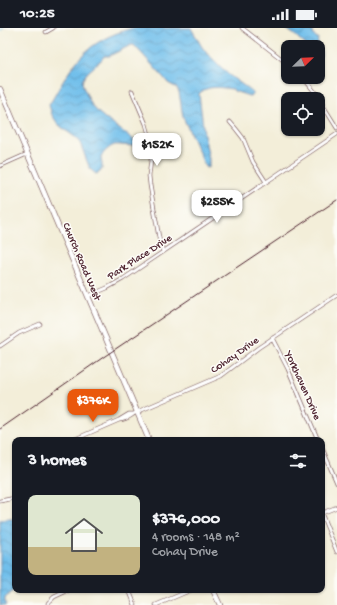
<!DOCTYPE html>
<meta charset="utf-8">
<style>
:root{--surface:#171b24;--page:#20242c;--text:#f1f3f6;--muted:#9ea1a6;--line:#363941;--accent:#ea580c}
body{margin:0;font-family:"Gochi Hand",sans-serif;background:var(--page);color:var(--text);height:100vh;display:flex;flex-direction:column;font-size:15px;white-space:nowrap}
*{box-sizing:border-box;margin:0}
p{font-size:13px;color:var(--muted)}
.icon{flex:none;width:22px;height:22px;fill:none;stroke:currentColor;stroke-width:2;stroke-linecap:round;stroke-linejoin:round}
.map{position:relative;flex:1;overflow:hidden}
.details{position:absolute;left:12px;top:409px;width:313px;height:156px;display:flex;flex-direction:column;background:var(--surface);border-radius:8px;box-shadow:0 1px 3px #0004}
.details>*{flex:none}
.needle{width:26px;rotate:67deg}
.fabs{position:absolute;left:281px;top:12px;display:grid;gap:8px}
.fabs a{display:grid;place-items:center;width:44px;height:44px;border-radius:8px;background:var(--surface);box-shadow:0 1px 3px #0004;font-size:20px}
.price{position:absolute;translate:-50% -34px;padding:0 9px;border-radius:8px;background:#fff;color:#222;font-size:13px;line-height:26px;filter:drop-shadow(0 1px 2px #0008)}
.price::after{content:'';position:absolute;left:50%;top:24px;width:12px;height:9px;margin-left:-6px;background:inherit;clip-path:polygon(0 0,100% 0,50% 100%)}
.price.on{background:var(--accent);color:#fff}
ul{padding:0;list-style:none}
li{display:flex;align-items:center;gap:12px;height:100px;padding:0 16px}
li+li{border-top:1px solid var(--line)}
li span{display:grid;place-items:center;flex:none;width:112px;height:80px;border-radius:8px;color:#555}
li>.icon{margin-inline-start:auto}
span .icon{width:48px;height:48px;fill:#fffc;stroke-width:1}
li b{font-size:17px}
h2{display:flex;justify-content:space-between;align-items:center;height:48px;padding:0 16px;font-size:17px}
.status{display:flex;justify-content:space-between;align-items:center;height:28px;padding:0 20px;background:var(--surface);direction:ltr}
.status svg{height:11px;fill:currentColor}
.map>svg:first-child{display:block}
</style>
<div class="status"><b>10:25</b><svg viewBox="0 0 49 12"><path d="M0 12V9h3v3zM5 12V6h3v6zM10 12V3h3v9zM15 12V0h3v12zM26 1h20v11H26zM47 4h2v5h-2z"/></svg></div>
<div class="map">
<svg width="337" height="577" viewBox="0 0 337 577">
<defs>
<pattern id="water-waves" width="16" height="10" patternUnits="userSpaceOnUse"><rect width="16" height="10" fill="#71bfeb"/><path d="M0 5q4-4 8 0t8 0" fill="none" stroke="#5f9bbf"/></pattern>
</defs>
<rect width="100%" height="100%" fill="#fdfcf7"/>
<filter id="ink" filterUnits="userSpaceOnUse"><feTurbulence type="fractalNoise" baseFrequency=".025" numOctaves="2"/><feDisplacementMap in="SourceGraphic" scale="8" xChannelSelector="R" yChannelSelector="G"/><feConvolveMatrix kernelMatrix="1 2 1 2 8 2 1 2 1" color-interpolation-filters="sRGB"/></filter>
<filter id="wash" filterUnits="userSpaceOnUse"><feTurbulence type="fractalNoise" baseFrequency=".012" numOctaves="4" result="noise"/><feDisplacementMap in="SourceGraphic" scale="16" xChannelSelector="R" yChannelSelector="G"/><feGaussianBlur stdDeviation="0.9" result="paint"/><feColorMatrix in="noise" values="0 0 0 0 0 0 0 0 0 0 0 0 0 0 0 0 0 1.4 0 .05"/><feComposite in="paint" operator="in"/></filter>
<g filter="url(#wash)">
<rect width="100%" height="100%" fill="#f3eed9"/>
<path fill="url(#water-waves)" stroke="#5e6f8b" d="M133,0H191L202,19L206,24L229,47L247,60L253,65V67L249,68L234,63L233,61C222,60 208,56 199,66L204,106L209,131V139L206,140L205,138L183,89L179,64L177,60L168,55L164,50L134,17H131L109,28H104C99,37 88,41 83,51C81,56 84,61 86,65C88,70 91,77 95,81C107,94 123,102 136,114C136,115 136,116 135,117C132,119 119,116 114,117C109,119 104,124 101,128V131L102,136V141L100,144L96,146L90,141L79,112L65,102L58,96L52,87L49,77L51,74C74,34 85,13 133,0Z
M285,0H312L314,8L318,10C316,17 322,22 321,28H318V19H308L296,8Z
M8,491H15V561L5,570V575L6,577H0V492Z"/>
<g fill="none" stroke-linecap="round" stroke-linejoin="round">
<path stroke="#71bfeb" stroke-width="1" d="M0,3L4,0"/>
</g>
</g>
<g filter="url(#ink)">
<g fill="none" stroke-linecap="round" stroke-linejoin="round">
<defs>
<path id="street" d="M242,0L288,36
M46,4L53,0
M303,49L314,63L337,100
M132,63L146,96L151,114L152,124L149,148L150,157L159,210L163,224
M230,94L236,101L243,110L253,134L266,154
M0,138L27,126
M88,268L107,260L123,251L337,106
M272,310L288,341L318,412
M0,318L19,305L40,296
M119,392C129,391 129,388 137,384L221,348L258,320L337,267
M73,412L119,392L129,386H133
M322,420L337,455
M0,473L15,470
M322,485L337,479
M322,487L337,524
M129,562L135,577
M48,577V575L54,569L69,562
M156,577L191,562"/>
<path id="secondary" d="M0,61L149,412
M213,562L220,577"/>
</defs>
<use href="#street" stroke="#856768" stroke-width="4.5"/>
<use href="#secondary" stroke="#856768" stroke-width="6"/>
<use href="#street" stroke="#fff" stroke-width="3"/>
<use href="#secondary" stroke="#fff" stroke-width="4.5"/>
<path stroke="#4a1f2b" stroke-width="1" d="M0,401L62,358L105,328L337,172"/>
</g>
</g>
<g text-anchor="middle" stroke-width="3" stroke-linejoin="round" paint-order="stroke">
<g font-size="11" fill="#4a1f2b" stroke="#fdfcf7">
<text transform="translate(139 228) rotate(-33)" y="4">Park Place Drive</text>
<text transform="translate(83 233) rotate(67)" y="4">Church Road West</text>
<text transform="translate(234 326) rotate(-35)" y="4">Cohay Drive</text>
<text transform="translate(304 357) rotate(66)" y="4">Yorkhaven Drive</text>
</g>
</g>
</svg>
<div class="fabs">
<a><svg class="needle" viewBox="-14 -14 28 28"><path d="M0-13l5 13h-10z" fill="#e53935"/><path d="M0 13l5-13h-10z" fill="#9ea1a6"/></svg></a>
<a><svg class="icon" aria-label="locate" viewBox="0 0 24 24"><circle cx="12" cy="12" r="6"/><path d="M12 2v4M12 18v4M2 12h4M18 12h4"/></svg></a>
</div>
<b class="price" style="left:157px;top:139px">$152K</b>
<b class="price" style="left:217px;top:196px">$255K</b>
<b class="price on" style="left:93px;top:395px">$376K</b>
<section class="details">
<h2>3 homes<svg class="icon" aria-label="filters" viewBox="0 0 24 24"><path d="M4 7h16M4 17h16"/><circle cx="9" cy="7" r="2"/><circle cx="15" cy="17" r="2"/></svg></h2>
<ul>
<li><span style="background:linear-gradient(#dfe7d0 65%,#c2b280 0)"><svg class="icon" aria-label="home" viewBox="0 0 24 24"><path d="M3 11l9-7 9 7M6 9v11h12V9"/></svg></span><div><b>$376,000</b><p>4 rooms · 148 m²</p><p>Cohay Drive</p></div></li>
</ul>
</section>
</div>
